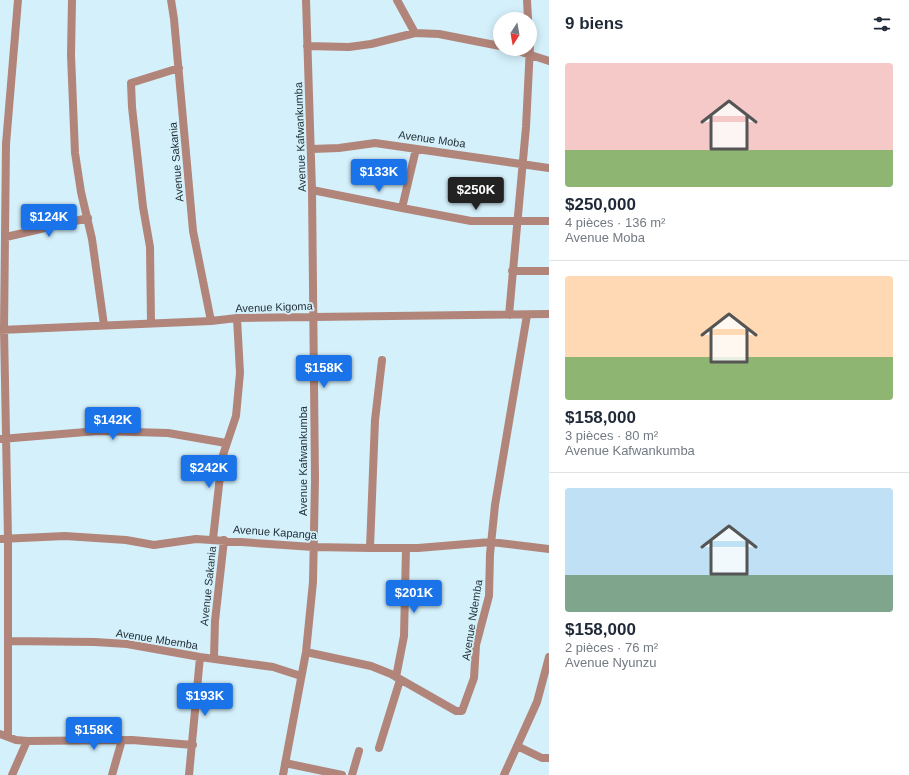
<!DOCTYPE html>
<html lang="fr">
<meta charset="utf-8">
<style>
:root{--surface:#fff;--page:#f2f2f3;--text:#1f2937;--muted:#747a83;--line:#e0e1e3;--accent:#1a73e8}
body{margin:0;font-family:Arial,sans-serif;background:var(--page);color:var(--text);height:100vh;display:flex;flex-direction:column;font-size:15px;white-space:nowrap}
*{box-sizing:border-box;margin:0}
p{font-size:13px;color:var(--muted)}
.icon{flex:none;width:22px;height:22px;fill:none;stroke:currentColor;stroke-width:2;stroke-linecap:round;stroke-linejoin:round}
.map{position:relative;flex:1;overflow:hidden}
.side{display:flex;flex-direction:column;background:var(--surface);width:360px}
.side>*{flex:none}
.needle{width:26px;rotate:191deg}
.buttons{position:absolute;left:493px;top:12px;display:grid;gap:8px}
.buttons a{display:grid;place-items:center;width:44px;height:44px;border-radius:50%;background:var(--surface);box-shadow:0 2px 10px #0003;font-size:20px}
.price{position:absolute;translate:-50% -34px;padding:0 9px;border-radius:4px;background:var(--accent);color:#fff;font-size:13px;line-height:26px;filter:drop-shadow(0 1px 2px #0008)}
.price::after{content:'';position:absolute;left:50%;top:24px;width:12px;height:9px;margin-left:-6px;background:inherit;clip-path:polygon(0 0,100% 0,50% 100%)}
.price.current{background:#222;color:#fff}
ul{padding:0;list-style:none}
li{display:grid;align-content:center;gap:8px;height:212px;padding:0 16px}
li+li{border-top:1px solid var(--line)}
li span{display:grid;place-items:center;height:124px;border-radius:4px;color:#555}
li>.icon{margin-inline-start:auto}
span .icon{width:72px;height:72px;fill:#fffc;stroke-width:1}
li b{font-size:17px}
h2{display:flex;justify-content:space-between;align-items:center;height:48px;padding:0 16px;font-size:17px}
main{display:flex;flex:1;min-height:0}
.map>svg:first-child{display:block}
</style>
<main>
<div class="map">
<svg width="549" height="775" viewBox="0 0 549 775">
<rect width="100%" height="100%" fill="#d4f0fb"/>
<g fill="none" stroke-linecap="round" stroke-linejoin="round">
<path stroke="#b2857a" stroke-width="8" d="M72,0L71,55L75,153L81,192L92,239L104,325
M171,0L174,19L193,231L211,321
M397,0L415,33
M527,0L528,19
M307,46L349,47L371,44L415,33L439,34L500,46
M512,49L549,61
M312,149L339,148L375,143L549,168
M312,190L402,208L416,149
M402,208L471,221H549
M6,237L88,218
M512,271H549
M509,315L526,127L530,46
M151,323L150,247L143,207L132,107L131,83L179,68
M0,330L211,321L237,318L549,314
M1,439L98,431L168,433L226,443
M0,539L65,536L126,540L154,545L196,539L313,547L370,548H418L491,542L549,549
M213,539L222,458L236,416L240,373L237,318
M370,548L375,420L382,360
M8,641L95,642L127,644L200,657L273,667L301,676
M306,652L371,666L391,674L456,711H462L474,678L476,645L489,596L490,554L495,505L527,315
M214,658L215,621L224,540
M396,677L404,636L406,548
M0,734L16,740L27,741L132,740L193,745
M8,735V539L4,329L6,144L18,0
M517,746L542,758H549
M379,748L400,680
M285,763L342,775
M12,775L27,741
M112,775L122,740
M189,775L200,657
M283,775L306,652L313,582L315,479L312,190L306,0
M352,775L359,751
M504,775L537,702L549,657"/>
</g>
<g text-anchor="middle" stroke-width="3.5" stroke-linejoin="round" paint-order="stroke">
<g font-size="11" fill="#233137" stroke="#d4f0fb">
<text transform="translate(300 137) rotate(-92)" y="4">Avenue Kafwankumba</text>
<text transform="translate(432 139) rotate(8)" y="4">Avenue Moba</text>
<text transform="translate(176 162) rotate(-95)" y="4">Avenue Sakania</text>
<text transform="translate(274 307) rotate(-2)" y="4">Avenue Kigoma</text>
<text transform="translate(303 461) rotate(-90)" y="4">Avenue Kafwankumba</text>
<text transform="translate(275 532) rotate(4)" y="4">Avenue Kapanga</text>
<text transform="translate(208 586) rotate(-84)" y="4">Avenue Sakania</text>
<text transform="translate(472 620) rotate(-81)" y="4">Avenue Ndemba</text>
<text transform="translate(157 639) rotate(9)" y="4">Avenue Mbemba</text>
</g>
</g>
</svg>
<div class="buttons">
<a><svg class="needle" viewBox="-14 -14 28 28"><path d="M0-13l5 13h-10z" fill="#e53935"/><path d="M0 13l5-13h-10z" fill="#747a83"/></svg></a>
</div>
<b class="price" style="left:379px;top:193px">$133K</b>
<b class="price current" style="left:476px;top:211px">$250K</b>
<b class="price" style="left:49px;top:238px">$124K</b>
<b class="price" style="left:324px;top:389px">$158K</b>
<b class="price" style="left:113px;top:441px">$142K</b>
<b class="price" style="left:209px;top:489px">$242K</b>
<b class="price" style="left:414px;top:614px">$201K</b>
<b class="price" style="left:205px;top:717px">$193K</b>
<b class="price" style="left:94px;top:751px">$158K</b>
</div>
<section class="side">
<h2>9 biens<svg class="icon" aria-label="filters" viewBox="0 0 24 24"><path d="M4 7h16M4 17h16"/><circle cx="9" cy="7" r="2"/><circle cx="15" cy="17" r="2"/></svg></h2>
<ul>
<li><span style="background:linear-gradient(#f6c9c9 70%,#8fb573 0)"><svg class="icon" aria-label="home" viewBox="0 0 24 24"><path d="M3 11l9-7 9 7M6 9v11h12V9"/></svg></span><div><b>$250,000</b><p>4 pièces · 136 m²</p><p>Avenue Moba</p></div></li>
<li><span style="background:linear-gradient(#ffd9b3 65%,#8fb573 0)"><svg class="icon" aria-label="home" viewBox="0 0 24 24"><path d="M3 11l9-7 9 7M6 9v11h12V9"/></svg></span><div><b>$158,000</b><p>3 pièces · 80 m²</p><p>Avenue Kafwankumba</p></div></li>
<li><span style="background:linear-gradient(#bfe0f5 70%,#7fa58c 0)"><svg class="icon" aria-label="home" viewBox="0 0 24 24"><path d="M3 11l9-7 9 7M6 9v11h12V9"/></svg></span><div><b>$158,000</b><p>2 pièces · 76 m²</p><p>Avenue Nyunzu</p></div></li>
</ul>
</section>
</main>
